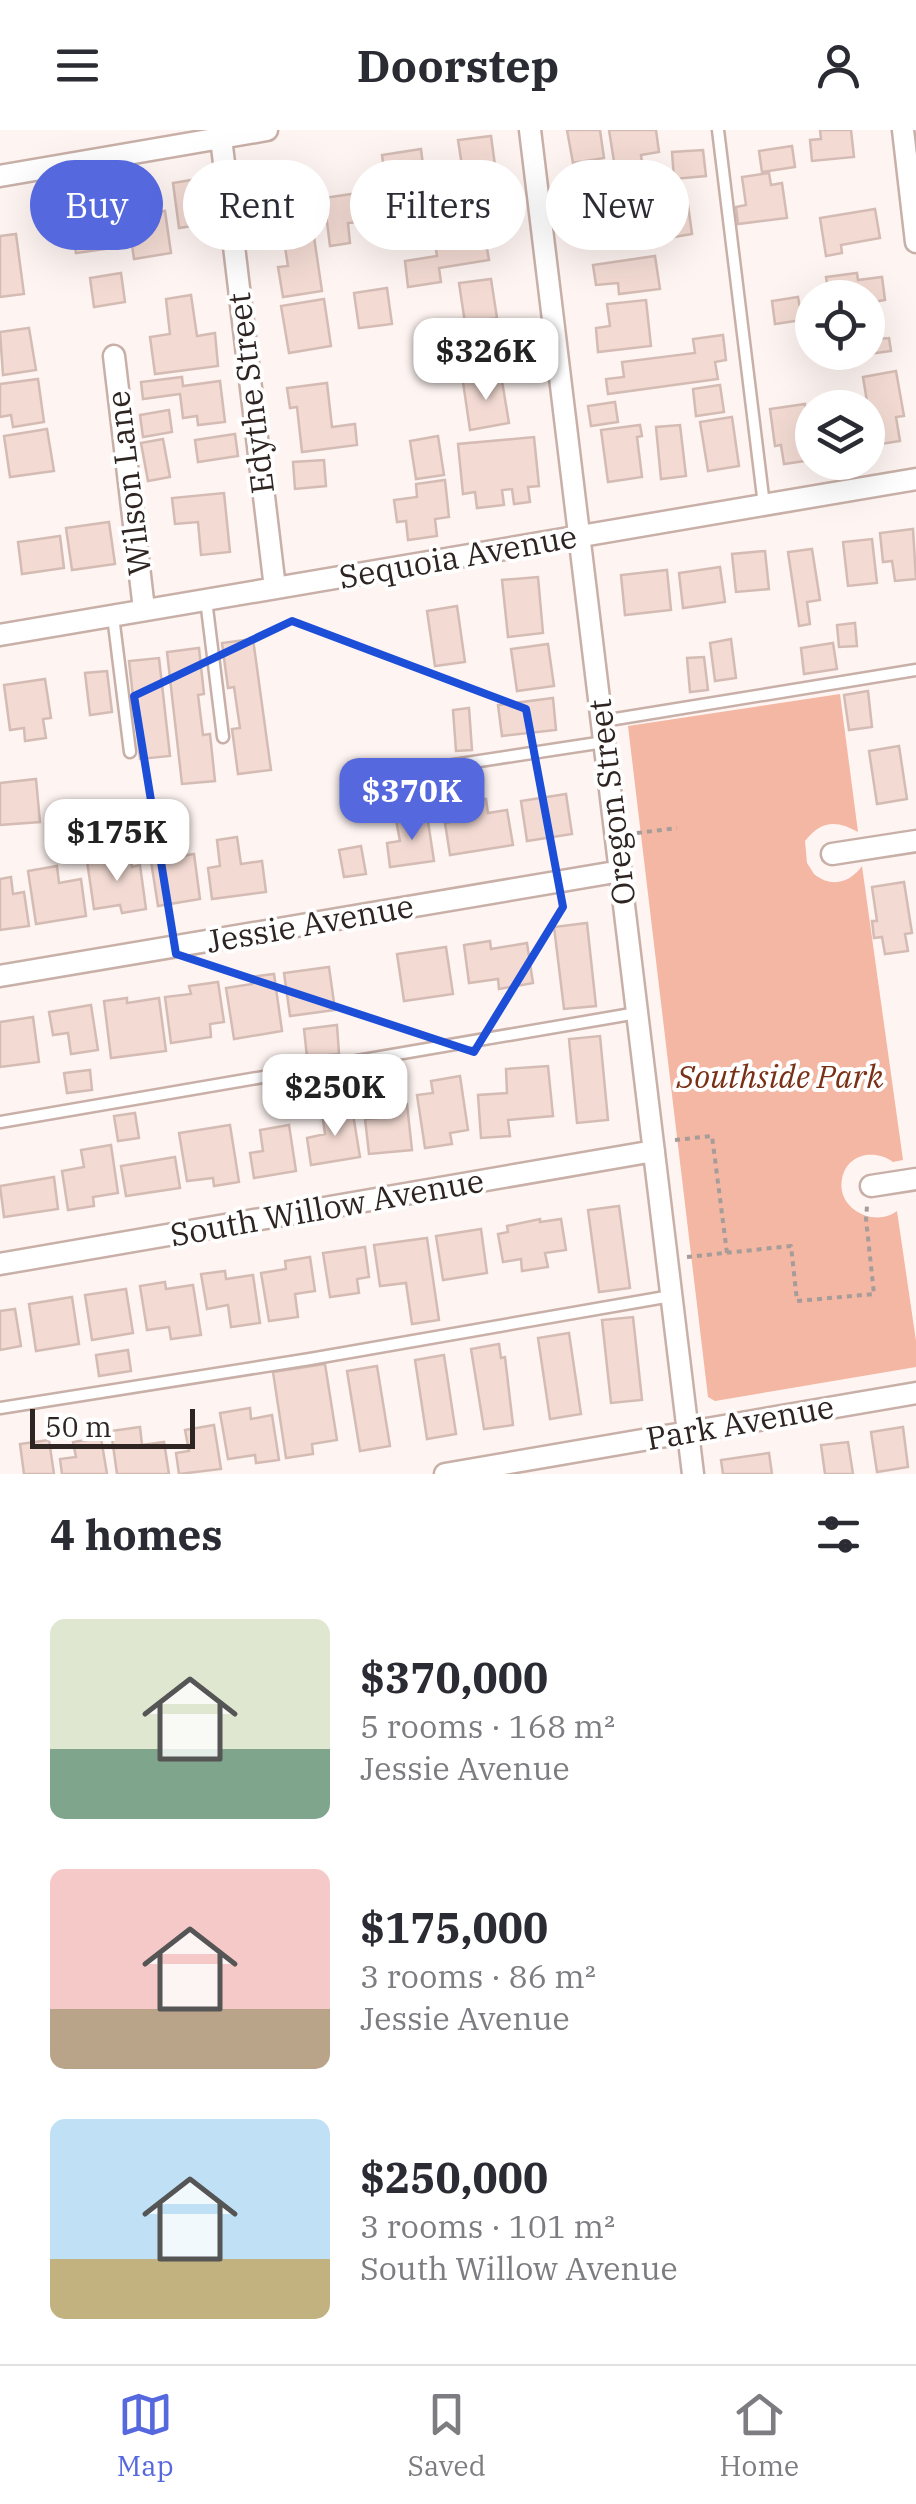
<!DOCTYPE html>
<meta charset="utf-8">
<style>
:root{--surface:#fff;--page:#f2f2f3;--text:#2b2b33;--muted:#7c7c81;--line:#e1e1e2;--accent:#5568de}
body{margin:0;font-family:"IBM Plex Serif",serif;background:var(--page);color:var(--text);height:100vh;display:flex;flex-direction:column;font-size:38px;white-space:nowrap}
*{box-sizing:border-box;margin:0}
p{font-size:32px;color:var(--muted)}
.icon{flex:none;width:55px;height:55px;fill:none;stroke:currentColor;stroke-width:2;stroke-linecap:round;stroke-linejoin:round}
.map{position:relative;height:1344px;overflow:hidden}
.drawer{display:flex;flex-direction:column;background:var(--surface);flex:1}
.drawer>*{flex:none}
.hud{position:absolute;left:30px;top:30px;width:858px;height:90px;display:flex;gap:20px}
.buttons{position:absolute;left:795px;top:150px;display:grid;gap:20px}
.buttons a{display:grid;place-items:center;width:90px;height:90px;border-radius:50%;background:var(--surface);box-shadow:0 10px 40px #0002;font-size:50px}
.scale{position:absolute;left:30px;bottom:25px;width:165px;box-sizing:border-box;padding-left:10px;border:5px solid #2e2421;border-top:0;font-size:28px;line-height:35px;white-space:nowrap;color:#2e2421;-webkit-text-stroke:8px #fff;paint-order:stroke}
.price{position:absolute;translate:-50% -85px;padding:0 22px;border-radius:20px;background:#fff;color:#222;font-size:32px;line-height:65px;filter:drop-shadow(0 2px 5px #0008)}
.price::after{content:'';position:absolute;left:50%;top:60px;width:30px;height:22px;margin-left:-15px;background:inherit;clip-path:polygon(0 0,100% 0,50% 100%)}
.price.on{background:var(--accent);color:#fff}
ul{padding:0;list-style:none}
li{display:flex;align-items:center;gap:30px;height:250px;padding:0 50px}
li span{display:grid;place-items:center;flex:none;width:280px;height:200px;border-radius:15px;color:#555}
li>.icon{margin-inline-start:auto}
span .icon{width:120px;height:120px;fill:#fffc;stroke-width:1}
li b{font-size:42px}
h2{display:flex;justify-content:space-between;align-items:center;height:120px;padding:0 50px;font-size:42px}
.tag{padding:0 35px;border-radius:45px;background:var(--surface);box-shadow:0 10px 40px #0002;font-size:35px;line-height:90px}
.tag.on{background:var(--accent);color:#fff}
header{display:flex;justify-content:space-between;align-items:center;height:130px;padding:0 50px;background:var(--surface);font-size:45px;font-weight:700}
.dock{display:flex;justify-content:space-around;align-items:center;height:140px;border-top:2px solid var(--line);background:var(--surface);font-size:28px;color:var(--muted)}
.dock a{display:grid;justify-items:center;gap:5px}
.dock .on{color:var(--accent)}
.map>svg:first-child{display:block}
</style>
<header><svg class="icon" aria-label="menu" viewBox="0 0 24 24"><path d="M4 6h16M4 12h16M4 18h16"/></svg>Doorstep<svg class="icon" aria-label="person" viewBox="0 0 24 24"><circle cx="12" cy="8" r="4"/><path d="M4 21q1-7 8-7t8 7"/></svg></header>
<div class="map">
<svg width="916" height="1344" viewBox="0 0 916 1344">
<rect width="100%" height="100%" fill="#fef4f1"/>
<path fill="#f3b7a3" d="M840,564L858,702C837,690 821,690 805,711L807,733L814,744C831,758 850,753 862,736L903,1030L893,1032C875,1019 847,1023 842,1049C836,1079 875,1098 897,1081L916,1211V1237L715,1271L708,1267L628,596Z"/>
<path fill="#f3dbd3" stroke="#d4bcb4" stroke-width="2.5" d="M567,0H600L604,28L573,33Z
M609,0H656L659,22L641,25L643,40L616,44Z
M820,0H851L854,27L812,31L810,10L821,9Z
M491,6L497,50L465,55L458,10Z
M792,16L795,37L762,42L759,21Z
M421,19L426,61L402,65L400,45L385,47L382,25Z
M703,20L706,46L674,49L672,22Z
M308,43L316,100L270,107L261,50Z
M769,43L771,55L782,53L787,88L738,94L736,77L746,75L742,47Z
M191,50V57L206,55L212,93L179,98L173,53Z
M378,60L384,99L369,101L368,91L348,93L350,113L330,116L324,68Z
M147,64L150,83L165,81L171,123L134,129L125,67Z
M647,70L651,100L591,109L586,79Z
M688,75L692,104L668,108L663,78Z
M98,76L105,119L76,123L69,80Z
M875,79L880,108L841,115L842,123L826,126L820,88Z
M484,101L489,130L439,138L441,152L408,157L405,131L437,126L434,108Z
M16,104L24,164L0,167V106Z
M314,107L322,161L283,167L278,137L288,136L284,111Z
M655,126L660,159L619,164L618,153L596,155L593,135Z
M121,143L125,172L94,177L90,148Z
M857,143L858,150L882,147L885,170L868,173V168H846V164L829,166L826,147Z
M491,149L497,188L465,193L459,153Z
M387,158L392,194L359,198L354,163Z
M191,165L197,206L215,203L218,236L155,244L150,207L170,204L166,169Z
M798,167L802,190L775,194L772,171Z
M324,169L331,216L289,223L281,176Z
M646,170L651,216L598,222L596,198L610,196L607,174Z
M29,198L36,240L3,245L0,202Z
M876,199L878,209L889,208L891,221L847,227V222H868V200Z
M506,202L512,237L429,249L426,229L439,228L437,211Z
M723,205L726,230L715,232L718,249L608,264L606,249L624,247L622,232L695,223L693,209Z
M896,241L904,286L896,287L900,311L874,315L863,247Z
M501,245L509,293L470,300L463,252Z
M182,247L183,256L220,251L225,292L198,295L197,286L183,288L180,264L143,269L141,252Z
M38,249L44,292L13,297L11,285L0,287V254Z
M327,253L332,297L355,294L357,315L302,322L297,277L290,278L287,258Z
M720,255L724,282L696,286L693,259Z
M615,272L618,292L591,296L588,276Z
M805,274L812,330L784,334L781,315L775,316L770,279Z
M169,280L172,302L143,307L140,285Z
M732,287L739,336L708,341L700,292Z
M640,295L642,306L637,307L642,347L608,352L601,300Z
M680,295L686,346L661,349L656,297Z
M47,299L54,341L10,347L4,306Z
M235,304L238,326L198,332L195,310Z
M438,306L444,345L416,349L410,311Z
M534,307L539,356L528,357L530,372L514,374L512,359L502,360L504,375L477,378L475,362L463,364L458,314Z
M163,309L170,347L148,351L141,313Z
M324,330L326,356L295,359L293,332Z
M445,350L449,387L435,389L437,406L408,410L406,391L397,392L394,370L417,367L416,354Z
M224,363L230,422L201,425L198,392L175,394L172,368Z
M109,392L115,434L72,440L66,398Z
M913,399L916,449L895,451L892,431L883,432L880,403Z
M60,406L64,438L22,444L18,412Z
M872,409L877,453L848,456L843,412Z
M812,419L820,470L807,472L810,494L799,496L788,422Z
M765,421L769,459L736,462L732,424Z
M720,437L725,472L683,478L679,443Z
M667,440L671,480L625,485L621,445Z
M538,447L543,503L508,507L502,450Z
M457,476L465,532L435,536L427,481Z
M855,493L857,516L839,517L837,495Z
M253,509L271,640L238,644L232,599L240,598L234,557L228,558L222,513Z
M731,509L736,548L715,551L710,513Z
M833,513L837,539L804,544L801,518Z
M548,514L554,556L517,561L511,519Z
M199,518L204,564L198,565L203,605L210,604L215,651L182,654L167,522Z
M704,527L708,560L690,562L687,528Z
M159,528L170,626L140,629L129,531Z
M107,541L112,582L90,585L85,543Z
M45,549L51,588L43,589L46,608L25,611L24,598L10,600L4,555Z
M868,561L872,597L849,600L844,565Z
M553,568L556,600L502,606L498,575Z
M469,578L472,620L456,621L453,580Z
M899,616L907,669L877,674L869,621Z
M36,649L40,692L0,695V653Z
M566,664L572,704L527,711L521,671Z
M486,669L488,683L507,680L513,715L450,725L445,693L461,690L459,673Z
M427,685L434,731L390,737L387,713L400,711L396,690Z
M237,707L241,734L262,731L266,762L212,769L208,738L220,736L217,710Z
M361,716L366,744L344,747L339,720Z
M130,724L132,737L140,735L146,779L122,783L120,775L94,779L87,731Z
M194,724L200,769L158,776L151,731Z
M57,736L59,753L81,749L86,786L36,794L28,741Z
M11,747L13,764L24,762L29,796L0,800V749Z
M904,752L912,803L905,804L908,821L885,824L882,807L874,808L872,791H877L872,757Z
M587,793L596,876L564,879L554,797Z
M490,811L491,819L527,813L533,853L499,859L498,849L469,853L464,815Z
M446,817L453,864L404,871L397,824Z
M329,837L335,880L290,886L284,843Z
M274,844L282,901L234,909L226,858L252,854L251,847Z
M218,852L224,892L210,894L211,907L171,913L165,867L191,864L189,856Z
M127,868V873L159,868L166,921L111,928L104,871Z
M91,875L98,920L71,924L68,903L53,905L49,882Z
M33,887L39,932L0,937V892Z
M337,895L339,924L307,927L304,899Z
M600,906L608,990L577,993L569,909Z
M548,936L553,986L508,990L510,1006L481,1008L478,965L507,963L506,939Z
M90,940L92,960L67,963L64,943Z
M460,946L468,1000L450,1003L452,1014L425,1018L417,965L433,963L431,951Z
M407,974L412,1020L369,1024L365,989L377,988L376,977Z
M352,978L360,1027L311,1035L307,1008L325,1004L322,983Z
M135,983L139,1008L118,1011L114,986Z
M230,995L239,1052L214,1056L213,1048L187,1051L179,1003Z
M289,995L296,1041L254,1048L250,1023L263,1021L260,1000Z
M111,1015L118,1063L93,1067L94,1076L68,1080L62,1041L84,1037L81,1020Z
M175,1027L180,1058L126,1066L121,1036Z
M54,1047L58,1079L4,1087L0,1056Z
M619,1076L630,1158L599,1162L588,1080Z
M540,1089V1092L561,1089L566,1120L545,1123L548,1137L522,1141L521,1129L503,1132L498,1104L508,1102L507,1096Z
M481,1099L487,1143L443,1150L436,1106Z
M427,1108L439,1190L412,1194L406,1153L380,1156L374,1115Z
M365,1117L369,1147L357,1149L359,1163L330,1167L323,1123Z
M310,1127L315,1161L295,1164L298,1187L269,1191L261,1143L286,1139L285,1131Z
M225,1141L226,1149L253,1145L260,1193L231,1197L228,1175L207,1179L201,1144Z
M165,1152L166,1159L193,1155L201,1205L171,1209L169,1197L147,1200L140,1156Z
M126,1159L133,1203L92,1210L85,1165Z
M72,1167L79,1214L36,1221L29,1174Z
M15,1179L21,1216L0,1220V1181Z
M633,1187L642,1270L611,1273L602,1190Z
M569,1203L581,1284L550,1289L538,1208Z
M499,1214L501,1228L505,1227L513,1295L484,1299L471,1219Z
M128,1220L131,1241L99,1246L96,1225Z
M444,1225L456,1304L427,1309L415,1230Z
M325,1234L337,1310L312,1314L313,1324L286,1328L273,1242Z
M377,1236L390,1316L360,1321L347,1241Z
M250,1278L251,1289L272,1285L279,1330L256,1333L255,1325L228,1329L220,1283Z
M214,1295L221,1339L179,1344L176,1323L189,1321L185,1300Z
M140,1297L142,1315L164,1312L169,1344H117L111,1301Z
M903,1297L908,1337L877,1342L871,1302Z
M101,1308L107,1344H62L60,1329L76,1327L73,1312Z
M49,1310L54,1344H24L20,1314Z
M848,1312L853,1344H825L821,1315Z
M769,1323L772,1344H723L721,1330Z"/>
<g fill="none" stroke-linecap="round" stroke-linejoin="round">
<defs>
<path id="lane" d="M718,0L764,375
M206,470L223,607
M113,486L130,622
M603,591L916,540
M374,647L604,612
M0,992L637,883
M0,1278L310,1229L671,1166"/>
<path id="street" d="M530,0L693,1344
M903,0L916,112
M221,8L275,458
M0,46L267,0
M114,226L144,479
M0,505L916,349
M832,724L916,711
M0,846L621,741
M871,1056L916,1049
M0,1134L654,1021
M445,1344L916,1263"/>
</defs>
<use href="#lane" stroke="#c8b0a8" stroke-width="15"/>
<use href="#street" stroke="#c8b0a8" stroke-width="25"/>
<path stroke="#a69c99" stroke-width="4" stroke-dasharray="5 5" stroke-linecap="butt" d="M637,703L677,698
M675,1010L712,1006L727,1123
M687,1127L791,1116L797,1171L874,1164L866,1089L867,1076"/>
<use href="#lane" stroke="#fff" stroke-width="10"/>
<use href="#street" stroke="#fff" stroke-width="20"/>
</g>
<path fill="none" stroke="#1d4ed8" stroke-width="8" stroke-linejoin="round" d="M292,491L526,579L563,777L474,922L176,824L134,566Z"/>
<g text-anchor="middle" stroke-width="8" stroke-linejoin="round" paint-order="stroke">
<g font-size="32" fill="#2e2421" stroke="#fff">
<text transform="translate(251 263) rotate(-97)" y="11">Edythe Street</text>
<text transform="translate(129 353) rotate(-97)" y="11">Wilson Lane</text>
<text transform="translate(458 427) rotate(-10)" y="11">Sequoia Avenue</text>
<text transform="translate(612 672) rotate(-97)" y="11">Oregon Street</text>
<text transform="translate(310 794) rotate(-10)" y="11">Jessie Avenue</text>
<text transform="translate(327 1078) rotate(-10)" y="11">South Willow Avenue</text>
<text transform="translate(740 1293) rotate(-10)" y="11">Park Avenue</text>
</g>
<g font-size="32" font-style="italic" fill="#793016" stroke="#fff">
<text x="780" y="958">Southside Park</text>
</g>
</g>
</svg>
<div class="buttons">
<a><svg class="icon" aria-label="locate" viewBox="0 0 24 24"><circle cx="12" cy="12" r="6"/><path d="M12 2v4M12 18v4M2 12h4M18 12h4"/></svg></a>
<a><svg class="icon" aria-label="layers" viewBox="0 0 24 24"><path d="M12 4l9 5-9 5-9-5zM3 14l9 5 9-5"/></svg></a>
</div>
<div class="scale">50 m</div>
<b class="price" style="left:486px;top:273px">$326K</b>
<b class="price on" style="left:412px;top:713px">$370K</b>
<b class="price" style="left:117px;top:754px">$175K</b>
<b class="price" style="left:335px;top:1009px">$250K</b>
<div class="hud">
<a class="tag on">Buy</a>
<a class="tag">Rent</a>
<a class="tag">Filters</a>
<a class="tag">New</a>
</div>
</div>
<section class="drawer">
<h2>4 homes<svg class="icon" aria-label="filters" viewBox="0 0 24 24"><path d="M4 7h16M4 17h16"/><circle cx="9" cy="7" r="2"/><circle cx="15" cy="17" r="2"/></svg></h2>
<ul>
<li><span style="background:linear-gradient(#dfe7d0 65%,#7fa58c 0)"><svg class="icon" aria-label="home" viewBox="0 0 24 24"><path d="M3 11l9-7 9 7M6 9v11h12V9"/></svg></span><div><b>$370,000</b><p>5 rooms · 168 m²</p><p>Jessie Avenue</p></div></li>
<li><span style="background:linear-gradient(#f6c9c9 70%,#b9a48a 0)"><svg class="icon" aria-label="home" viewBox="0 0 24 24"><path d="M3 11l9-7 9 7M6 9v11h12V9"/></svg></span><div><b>$175,000</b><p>3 rooms · 86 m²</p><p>Jessie Avenue</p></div></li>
<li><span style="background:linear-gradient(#bfe0f5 70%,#c2b280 0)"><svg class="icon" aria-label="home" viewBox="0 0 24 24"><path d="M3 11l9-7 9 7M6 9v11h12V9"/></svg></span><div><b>$250,000</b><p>3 rooms · 101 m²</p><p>South Willow Avenue</p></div></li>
</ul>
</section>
<nav class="dock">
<a class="on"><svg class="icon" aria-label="map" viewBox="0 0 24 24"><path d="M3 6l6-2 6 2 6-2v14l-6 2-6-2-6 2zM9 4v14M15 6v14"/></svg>Map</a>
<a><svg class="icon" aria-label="saved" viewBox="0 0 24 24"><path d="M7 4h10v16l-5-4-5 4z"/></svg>Saved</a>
<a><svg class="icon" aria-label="home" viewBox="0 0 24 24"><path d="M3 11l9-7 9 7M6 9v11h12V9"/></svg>Home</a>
</nav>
